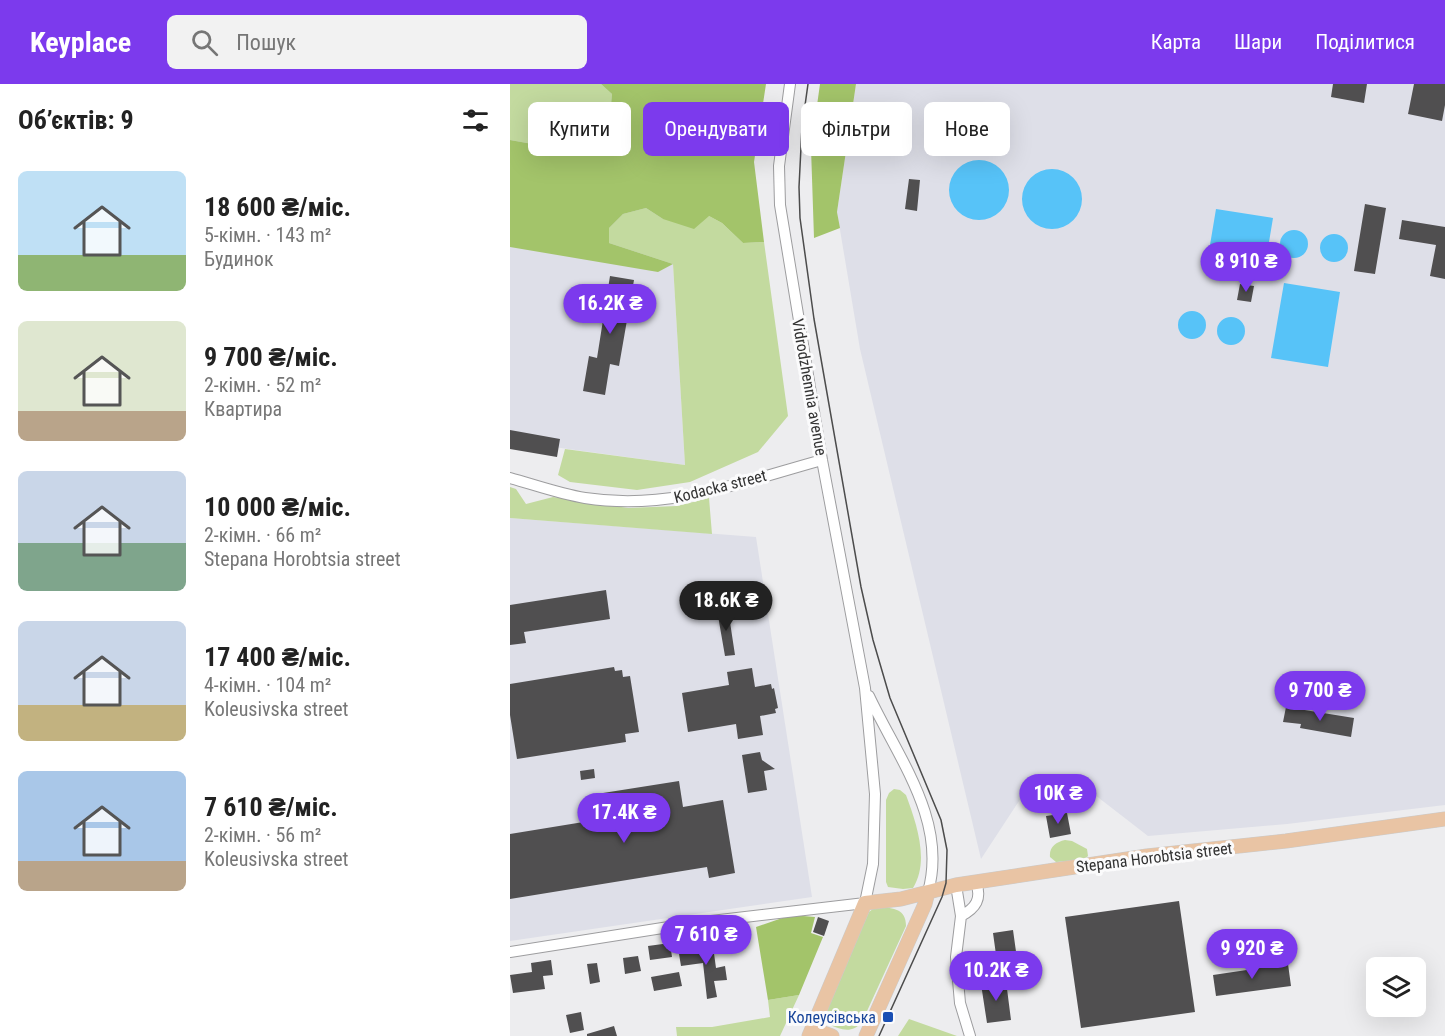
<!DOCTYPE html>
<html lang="uk">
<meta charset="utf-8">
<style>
:root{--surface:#fff;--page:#f2f2f2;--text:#222;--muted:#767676;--accent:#7c3aed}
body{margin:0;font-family:"Roboto Condensed",sans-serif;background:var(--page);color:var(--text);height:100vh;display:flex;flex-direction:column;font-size:22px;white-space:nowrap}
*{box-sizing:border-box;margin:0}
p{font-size:20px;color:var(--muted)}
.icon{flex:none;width:33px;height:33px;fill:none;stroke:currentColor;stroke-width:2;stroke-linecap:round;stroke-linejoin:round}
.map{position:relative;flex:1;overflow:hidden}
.details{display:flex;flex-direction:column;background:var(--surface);width:510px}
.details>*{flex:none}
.banner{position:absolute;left:18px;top:18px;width:570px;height:54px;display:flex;gap:12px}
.fabs{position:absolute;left:856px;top:873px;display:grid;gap:12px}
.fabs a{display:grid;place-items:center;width:60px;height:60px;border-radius:9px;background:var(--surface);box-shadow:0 6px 24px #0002;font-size:30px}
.price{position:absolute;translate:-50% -51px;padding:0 14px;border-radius:21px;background:var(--accent);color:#fff;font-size:20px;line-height:39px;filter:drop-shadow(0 2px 3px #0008)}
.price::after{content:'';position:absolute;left:50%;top:36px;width:18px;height:14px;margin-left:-9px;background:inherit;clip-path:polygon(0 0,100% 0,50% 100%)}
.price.on{background:#222;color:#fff}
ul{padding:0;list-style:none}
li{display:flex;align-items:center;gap:18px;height:150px;padding:0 18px}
li span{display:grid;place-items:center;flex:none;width:168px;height:120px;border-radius:9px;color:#555}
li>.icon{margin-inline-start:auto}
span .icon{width:72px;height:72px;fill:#fffc;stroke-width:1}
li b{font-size:26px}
h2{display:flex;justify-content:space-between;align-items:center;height:72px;padding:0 18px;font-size:26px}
.pill{padding:0 21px;border-radius:9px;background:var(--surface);box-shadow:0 6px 24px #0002;font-size:21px;line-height:54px}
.pill.on{background:var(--accent);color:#fff}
header{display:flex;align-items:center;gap:36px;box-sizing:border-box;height:84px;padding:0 30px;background:var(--accent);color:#fff}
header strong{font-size:28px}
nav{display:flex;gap:33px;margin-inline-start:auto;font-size:21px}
.search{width:420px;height:54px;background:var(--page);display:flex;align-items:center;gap:15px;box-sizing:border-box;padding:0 21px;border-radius:9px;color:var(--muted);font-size:22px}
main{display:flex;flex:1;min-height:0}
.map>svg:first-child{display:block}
</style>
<header>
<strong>Keyplace</strong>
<div class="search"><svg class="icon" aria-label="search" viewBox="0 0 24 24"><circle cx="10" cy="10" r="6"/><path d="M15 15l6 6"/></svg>Пошук</div>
<nav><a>Карта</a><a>Шари</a><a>Поділитися</a></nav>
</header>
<main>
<section class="details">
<h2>Об’єктів: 9<svg class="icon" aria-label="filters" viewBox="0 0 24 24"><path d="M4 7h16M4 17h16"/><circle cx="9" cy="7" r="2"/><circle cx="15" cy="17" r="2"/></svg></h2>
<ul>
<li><span style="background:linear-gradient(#bfe0f5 70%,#8fb573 0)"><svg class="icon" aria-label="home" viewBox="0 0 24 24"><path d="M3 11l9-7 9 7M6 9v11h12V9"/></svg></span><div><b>18 600 ₴/міс.</b><p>5-кімн. · 143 m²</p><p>Будинок</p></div></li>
<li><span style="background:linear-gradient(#dfe7d0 75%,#b9a48a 0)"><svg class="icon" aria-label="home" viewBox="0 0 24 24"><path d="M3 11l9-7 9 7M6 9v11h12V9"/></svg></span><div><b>9 700 ₴/міс.</b><p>2-кімн. · 52 m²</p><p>Квартира</p></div></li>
<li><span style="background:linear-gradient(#c9d6e8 60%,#7fa58c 0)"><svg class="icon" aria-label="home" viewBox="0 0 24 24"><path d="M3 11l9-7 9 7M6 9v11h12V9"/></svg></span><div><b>10 000 ₴/міс.</b><p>2-кімн. · 66 m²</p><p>Stepana Horobtsia street</p></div></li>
<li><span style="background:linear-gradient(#c9d6e8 70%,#c2b280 0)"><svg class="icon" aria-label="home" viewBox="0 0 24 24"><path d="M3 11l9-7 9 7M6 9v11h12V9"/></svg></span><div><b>17 400 ₴/міс.</b><p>4-кімн. · 104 m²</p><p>Koleusivska street</p></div></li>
<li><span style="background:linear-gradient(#a9c7e8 75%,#b9a48a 0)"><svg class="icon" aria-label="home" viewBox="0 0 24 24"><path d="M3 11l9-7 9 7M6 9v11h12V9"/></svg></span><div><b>7 610 ₴/міс.</b><p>2-кімн. · 56 m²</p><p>Koleusivska street</p></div></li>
</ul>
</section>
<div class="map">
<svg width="935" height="952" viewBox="0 0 935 952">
<rect width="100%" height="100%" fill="#ededef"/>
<path fill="#dedfe8" d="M0,0H193L163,180L175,381L0,357Z
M346,0H935V721L777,740L638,752L576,704L511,714L471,775L350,265L327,128Z
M0,434L246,453L302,813L0,857Z"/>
<path fill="#c3da9f" d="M0,0H91L102,10L99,42L68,50L45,64L0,56Z
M136,124L153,135L199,132L212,139L233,159L254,158L278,332L248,368L180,398L127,406L60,398L48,391L55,365L175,381L163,180L99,159V144L113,130Z
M0,403L6,405L16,420L43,413L118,424L167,422L199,414L202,450L0,434Z
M384,705L390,706L396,711C406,738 420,777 403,804L393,805L378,803L376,798V716L379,709Z
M555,756L562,757L577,765L578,772L574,776L546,778L540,773C539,763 546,758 555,756Z
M369,823C384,824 396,825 396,842L352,938C342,950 331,946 318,940L314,934V929L359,828L364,824Z
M289,911L270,952H167L166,943H202L260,933L258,916Z
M399,935L447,952H388Z"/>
<path fill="#a3c46a" d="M91,0H256L244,78L254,158L233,159L212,139L199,132L184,145L153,135L136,124L113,130L99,144V159L163,180L148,188L0,163V56L45,64L68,50L99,42L102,10Z
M310,0H346L327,128L330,144L304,154L301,64Z
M281,831L305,833L301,849L313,853L289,911L258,916L246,843Z"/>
<path fill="#57c3f8" d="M439 106a30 30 0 1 1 60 0a30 30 0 1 1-60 0Z
M512 115a30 30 0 1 1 60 0a30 30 0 1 1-60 0Z
M706,125L763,134L757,170L700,161Z
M770 160a14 14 0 1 1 28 0a14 14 0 1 1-28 0Z
M810 164a14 14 0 1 1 28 0a14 14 0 1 1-28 0Z
M774,199L830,208L818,283L761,274Z
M668 241a14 14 0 1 1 28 0a14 14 0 1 1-28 0Z
M707 247a14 14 0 1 1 28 0a14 14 0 1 1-28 0Z"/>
<path fill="#504f50" d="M823,0H857L854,19L821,13Z
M904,0H935V21L932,37L898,30Z
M399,95L410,96L407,127L395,125Z
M855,120L876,124L865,190L844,187Z
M892,136L935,143V195L920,192L926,161L889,155Z
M100,192L124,196L109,282L100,280L95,311L73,307L79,272L87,274Z
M730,200L744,202L741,218L727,216Z
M0,346L50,355L47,373L0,365Z
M96,506L100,535L14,548L16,559L0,561V521Z
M218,525L225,571L215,572L207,526Z
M104,583L105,587L112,586L113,593L120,592L129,648L115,650L116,658L7,675L0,631V600Z
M242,584L245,603L261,600L262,605L264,604L268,624L265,625L266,629L250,632L253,651L228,655L226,640L178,648L172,609L219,601L217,588Z
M776,623L844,634L841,653L790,644L791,640L773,638Z
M250,668L252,676L265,685L254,687L257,706L238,709L232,671Z
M84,685L85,694L71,696L70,687Z
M169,697L173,723L213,716L225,789L199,794L197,783L0,815V750L98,734L93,709Z
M557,729L561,750L540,754L536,732Z
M669,817L685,928L571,944L555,833Z
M308,833L319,837L314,852L303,848Z
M503,846L508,882L488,885L483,849Z
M202,855L206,884L215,882L217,896L204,897L207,913L197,915L193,879L171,882L169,870L192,866L191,857Z
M160,859L162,873L140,876L138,862Z
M128,872L131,887L115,890L113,874Z
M41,876L43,891L33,892L35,905L3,909L0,891L22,888L21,879Z
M87,879L90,898L80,900L77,880Z
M778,880L781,902L706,912L703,891Z
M169,888L172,902L144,907L141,893Z
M496,897L501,936L477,939L471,900Z
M71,928L74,946L60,949L56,931Z
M104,942L107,952H77V950Z"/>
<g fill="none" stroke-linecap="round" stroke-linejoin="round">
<defs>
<path id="minor" d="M0,394C25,401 50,410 75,414C160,427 232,398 312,376
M359,612C388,674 438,737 418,808
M446,801L451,832
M0,868L184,839L355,819L363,780L365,710L355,604L312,376L270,121L269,82L280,0
M460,952L450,919L446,873L451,832C466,824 472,815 466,798"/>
<path id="major" d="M303,945L322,952
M299,952L355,819L391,815L446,801L637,772L776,757L935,735
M356,952L415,820L418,808"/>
</defs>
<use href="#minor" stroke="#9d9d9f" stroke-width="12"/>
<use href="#major" stroke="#cacaca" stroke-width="15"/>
<use href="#minor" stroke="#fff" stroke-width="10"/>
<use href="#major" stroke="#e9c4a4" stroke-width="14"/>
<path stroke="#4c4c4c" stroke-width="1.5" d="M298,0L292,43L289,103L290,134L304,235L351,503L363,556L380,614L431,736L437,766L436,799L432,813L369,952"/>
</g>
<rect fill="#1a4fb4" stroke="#fbfbfc" stroke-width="2" x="372" y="927" width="12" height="12" rx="3"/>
<g text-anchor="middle" stroke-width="6" stroke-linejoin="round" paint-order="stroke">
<g font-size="16" fill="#333" stroke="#fbfbfc">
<text transform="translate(300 303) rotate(80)" y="6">Vidrodzhennia avenue</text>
<text transform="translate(210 402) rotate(-14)" y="6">Kodacka street</text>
<text transform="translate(644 773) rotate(-7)" y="6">Stepana Horobtsia street</text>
</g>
<g font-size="16" fill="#164399" stroke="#fbfbfc" text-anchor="end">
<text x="366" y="939">Колеусівська</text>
</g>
</g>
</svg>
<div class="fabs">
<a><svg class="icon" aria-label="layers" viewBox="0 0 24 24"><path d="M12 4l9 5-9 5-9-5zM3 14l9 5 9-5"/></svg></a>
</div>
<b class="price" style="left:736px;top:209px">8 910 ₴</b>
<b class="price" style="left:100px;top:251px">16.2K ₴</b>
<b class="price on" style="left:216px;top:548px">18.6K ₴</b>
<b class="price" style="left:810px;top:638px">9 700 ₴</b>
<b class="price" style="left:548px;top:741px">10K ₴</b>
<b class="price" style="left:114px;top:760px">17.4K ₴</b>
<b class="price" style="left:196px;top:882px">7 610 ₴</b>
<b class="price" style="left:742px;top:896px">9 920 ₴</b>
<b class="price" style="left:486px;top:918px">10.2K ₴</b>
<div class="banner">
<a class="pill">Купити</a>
<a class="pill on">Орендувати</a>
<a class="pill">Фільтри</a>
<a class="pill">Нове</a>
</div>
</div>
</main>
